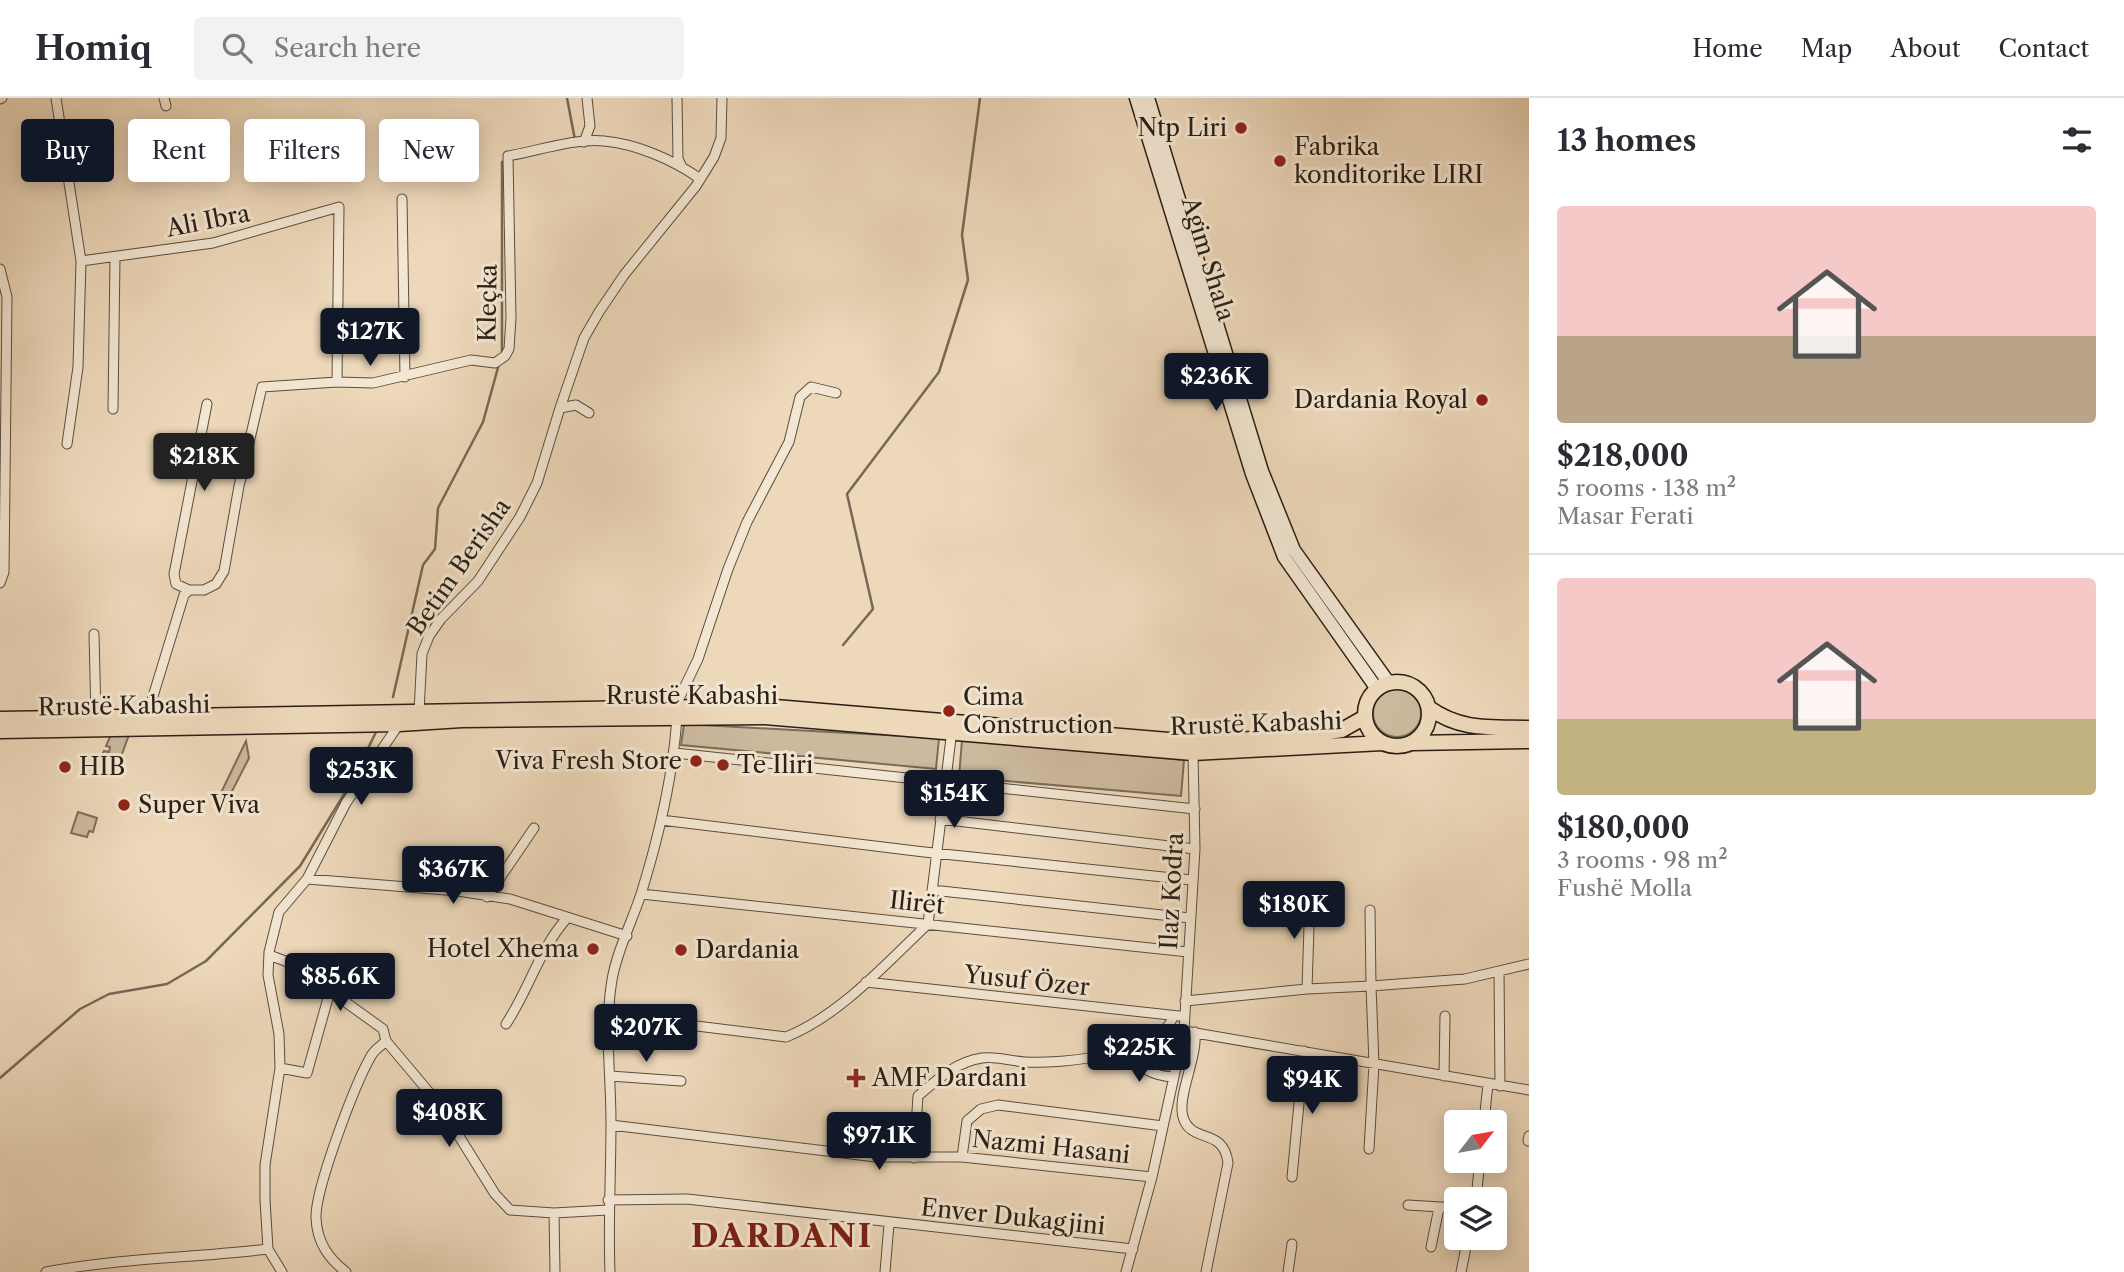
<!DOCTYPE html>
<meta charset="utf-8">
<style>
:root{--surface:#fff;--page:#f2f2f3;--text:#2b2b33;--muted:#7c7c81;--line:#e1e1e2;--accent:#111827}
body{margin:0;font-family:"Libre Caslon Text",serif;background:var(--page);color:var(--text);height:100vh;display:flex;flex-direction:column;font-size:26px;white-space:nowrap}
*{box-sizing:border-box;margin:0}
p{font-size:23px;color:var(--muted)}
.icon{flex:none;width:38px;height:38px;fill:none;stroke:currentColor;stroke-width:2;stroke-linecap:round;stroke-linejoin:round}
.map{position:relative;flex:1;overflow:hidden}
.side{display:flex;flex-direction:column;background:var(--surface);width:595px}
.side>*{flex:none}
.banner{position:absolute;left:21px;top:21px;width:665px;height:63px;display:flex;gap:14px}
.needle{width:46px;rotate:59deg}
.fabs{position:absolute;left:1444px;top:1012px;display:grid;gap:14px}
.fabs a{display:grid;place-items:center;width:63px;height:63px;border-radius:7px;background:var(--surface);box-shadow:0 4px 18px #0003;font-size:35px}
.price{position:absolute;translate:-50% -60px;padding:0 16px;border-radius:7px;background:var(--accent);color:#fff;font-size:23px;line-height:46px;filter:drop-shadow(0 2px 4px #0008)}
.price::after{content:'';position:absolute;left:50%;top:42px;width:21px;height:16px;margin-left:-10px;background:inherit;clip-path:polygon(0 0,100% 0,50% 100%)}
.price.selected{background:#222;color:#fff}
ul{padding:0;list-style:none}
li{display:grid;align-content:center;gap:14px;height:371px;padding:0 28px}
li+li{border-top:2px solid var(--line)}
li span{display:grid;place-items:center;height:217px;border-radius:7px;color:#555}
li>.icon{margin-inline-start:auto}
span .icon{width:126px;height:126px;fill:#fffc;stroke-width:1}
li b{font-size:30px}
h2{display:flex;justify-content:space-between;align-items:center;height:84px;padding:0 28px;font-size:30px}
.chip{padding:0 24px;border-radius:7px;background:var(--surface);box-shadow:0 4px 18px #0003;font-size:24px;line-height:63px}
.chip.selected{background:var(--accent);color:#fff}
header{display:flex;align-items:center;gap:42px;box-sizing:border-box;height:98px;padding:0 35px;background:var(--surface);border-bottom:2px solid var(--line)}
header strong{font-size:33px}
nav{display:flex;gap:38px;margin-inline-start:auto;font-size:24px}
.search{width:490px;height:63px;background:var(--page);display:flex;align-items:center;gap:18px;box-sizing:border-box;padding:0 24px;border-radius:7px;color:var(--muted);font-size:26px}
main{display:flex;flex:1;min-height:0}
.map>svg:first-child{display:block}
</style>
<header>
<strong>Homiq</strong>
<div class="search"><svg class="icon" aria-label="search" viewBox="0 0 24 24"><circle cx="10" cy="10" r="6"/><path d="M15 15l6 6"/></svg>Search here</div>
<nav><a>Home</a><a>Map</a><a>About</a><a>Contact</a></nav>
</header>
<main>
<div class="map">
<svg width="1529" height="1174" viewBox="0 0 1529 1174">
<rect width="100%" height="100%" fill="#edd8ba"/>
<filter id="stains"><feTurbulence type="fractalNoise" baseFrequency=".00286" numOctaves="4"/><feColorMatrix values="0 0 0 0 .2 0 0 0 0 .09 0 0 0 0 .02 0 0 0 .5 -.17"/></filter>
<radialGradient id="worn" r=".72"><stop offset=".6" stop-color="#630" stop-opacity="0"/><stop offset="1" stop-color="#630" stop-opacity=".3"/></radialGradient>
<path fill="#ccb99e" stroke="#7b6c59" stroke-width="2" d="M1373 615a24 24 0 1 1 48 0a24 24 0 1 1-48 0Z
M684,626L939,640L936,671L681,647Z
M112,634H130L119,664L102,658L104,653L109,654L110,649L106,648Z
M962,642L1184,662L1181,698L959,679Z
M246,643L249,660L226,705L218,701Z
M78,714L97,720L93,734L89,733L87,739L71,735Z"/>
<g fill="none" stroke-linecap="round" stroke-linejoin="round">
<path stroke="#776856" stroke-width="2.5" d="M567,0L575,42
M502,256V64L523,59
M843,547L873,511L847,396L939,274L968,182L962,137L980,0
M393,599L423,467L435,451L438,410L483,324L499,266
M0,980L80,911L109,896L167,886L206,863L300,768L351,685L377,632"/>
<defs>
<path id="street" d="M56,0L81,163L78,269L67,346
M164,0L166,8
M677,0L678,61L682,69
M0,1L2,0
M584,44L590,28L587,0
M402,101L405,279
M81,163L213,145L339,109L337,284L262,289L239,388L224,473L216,486L204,492H189L176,486L174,476L207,306
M0,171L7,199L4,474L0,485
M337,284L373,285L471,262L495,265L505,258L509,251L511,220L508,58C538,53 574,40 604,43C637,46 673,62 699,80
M560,310L584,240L599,214L624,177L696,88L714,59L721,40L722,0
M113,311L115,159
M94,536L96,619
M676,607L698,561L728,471L747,424L789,344L800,299L811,289L836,295
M419,613L422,556L429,538L441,521L478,483L520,419L537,385L560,310L576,307L589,315
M147,618L184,497L189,492
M675,655L1195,711
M940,721L1195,751
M661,722L924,754L1192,782
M307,781L346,705L399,626
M932,792L1190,820
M641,796L1188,854
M487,799L534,730
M1370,812L1371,888L1465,881L1529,866
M269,857L312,873L330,893L307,975L280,970
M1499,873L1500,988
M866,884L1179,918
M1307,891L1310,797
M330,893L383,931L386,943L439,1006L495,1096L510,1112L554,1115L608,1112
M1185,903L1307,891L1371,888L1374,966L1369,1051
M607,917L786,939C841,917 886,865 928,826L952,632
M506,926C530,890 538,853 567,820
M1184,933L1529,992
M1195,934C1198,960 1175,1001 1184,1022C1193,1045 1224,1030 1228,1065L1206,1174
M1123,953C1138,969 1152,978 1174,979
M610,978L681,983
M1444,978L1445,918
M1484,1024L1488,986
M611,1027L876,1059H962L1152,1079
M1528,1043L1529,1038
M962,1059L967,1023L981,1011L998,1007L1163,1028
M914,1060L918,998C937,982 955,964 982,960C995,958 1011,963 1025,964C1061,966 1160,957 1173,919
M1292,1079L1304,953
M1476,1101L1480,1062
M608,1102L687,1101L1133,1151
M1408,1107L1456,1110
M554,1115L555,1174
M1431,1149L1439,1110
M46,1174C119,1160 194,1160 268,1151
M282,1174L268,1151L265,1102V1067L280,970L279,936L268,877L269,854L279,814L307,781L458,793L510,801L627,838
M346,1174C328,1160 317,1144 316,1120C315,1091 355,986 371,958C375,951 380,949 386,943
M610,1174C608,1124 611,1075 611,1025C611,977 604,929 612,882C617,852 632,824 641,796C659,738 673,679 677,619
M885,1174L889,1126
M1126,1174L1152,1079L1184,933L1195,751L1193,655
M1288,1174L1292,1146
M1461,1174L1468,1139"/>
<path id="secondary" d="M1136,0L1252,376L1284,459L1377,591
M1148,0L1262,373L1294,452L1389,585"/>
<path id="primary" d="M1365 616a32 32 0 1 1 64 0a32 32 0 1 1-64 0Z
M1429,610C1461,633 1491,629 1529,630
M0,621L763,608L1193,644L1292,639L1342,632L1365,619
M0,633L399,626L462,622L765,619L1193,655L1382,645
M1412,645L1529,643"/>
</defs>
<use href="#street" stroke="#5b4d3e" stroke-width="11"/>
<use href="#secondary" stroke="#2a1f14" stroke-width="15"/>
<use href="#primary" stroke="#2a1f14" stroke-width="17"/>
<use href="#street" stroke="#f3e6d2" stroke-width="9"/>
<use href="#secondary" stroke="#f3e6d2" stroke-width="12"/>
<use href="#primary" stroke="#edd8ba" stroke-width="14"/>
</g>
<g fill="#8f2418" stroke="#f3e6d2" stroke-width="2.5">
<circle cx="1241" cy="30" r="7"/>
<circle cx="1280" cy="63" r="7"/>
<circle cx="1482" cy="302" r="7"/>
<circle cx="949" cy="613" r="7"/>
<circle cx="696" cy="663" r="7"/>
<circle cx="723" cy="667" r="7"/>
<circle cx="65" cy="669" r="7"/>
<circle cx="124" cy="707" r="7"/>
<circle cx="593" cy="851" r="7"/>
<circle cx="681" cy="852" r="7"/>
<path d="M852.5 969.5h7v7h7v7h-7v7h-7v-7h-7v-7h7z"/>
</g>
<g text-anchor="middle" stroke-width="6" stroke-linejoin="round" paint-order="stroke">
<g font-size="24" fill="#2a1f14" stroke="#f3e6d2" text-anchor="start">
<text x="1227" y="38" text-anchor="end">Ntp Liri</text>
<text x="1294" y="57">Fabrika<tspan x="1294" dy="28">konditorike LIRI</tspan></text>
<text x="1468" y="310" text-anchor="end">Dardania Royal</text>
<text x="963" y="607">Cima<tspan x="963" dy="28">Construction</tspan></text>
<text x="682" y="671" text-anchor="end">Viva Fresh Store</text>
<text x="737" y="675">Te Iliri</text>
<text x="79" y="677">HIB</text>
<text x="138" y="715">Super Viva</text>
<text x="579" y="859" text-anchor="end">Hotel Xhema</text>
<text x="695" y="860">Dardania</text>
<text x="872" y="988">AMF Dardani</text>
</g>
<g font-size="24" fill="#2a1f14" stroke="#f3e6d2">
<text transform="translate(208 123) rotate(-11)" y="8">Ali Ibra</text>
<text transform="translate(1208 161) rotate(73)" y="8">Agim Shala</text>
<text transform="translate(488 205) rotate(-89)" y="8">Kleçka</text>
<text transform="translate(459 469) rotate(-55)" y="8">Betim Berisha</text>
<text x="692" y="606">Rrustë Kabashi</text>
<text transform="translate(124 608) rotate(-1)" y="8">Rrustë Kabashi</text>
<text transform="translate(1256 626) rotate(-2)" y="8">Rrustë Kabashi</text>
<text transform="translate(1172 793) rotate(-87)" y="8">Ilaz Kodra</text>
<text transform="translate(917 805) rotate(6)" y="8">Ilirët</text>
<text transform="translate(1027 883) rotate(6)" y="8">Yusuf Özer</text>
<text transform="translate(1051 1049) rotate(6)" y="8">Nazmi Hasani</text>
<text transform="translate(1013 1119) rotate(6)" y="8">Enver Dukagjini</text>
</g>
<g font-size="32" font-weight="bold" letter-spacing="2" fill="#7a1f14" stroke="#f3e6d2">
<text x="782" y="1149">DARDANI</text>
</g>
</g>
<rect width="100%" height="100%" filter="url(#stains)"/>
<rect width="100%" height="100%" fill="url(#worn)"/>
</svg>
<div class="fabs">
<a><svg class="needle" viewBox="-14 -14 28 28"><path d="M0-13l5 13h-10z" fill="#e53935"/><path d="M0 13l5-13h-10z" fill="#7c7c81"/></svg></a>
<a><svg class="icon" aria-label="layers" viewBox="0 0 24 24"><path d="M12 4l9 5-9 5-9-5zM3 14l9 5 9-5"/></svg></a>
</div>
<b class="price" style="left:370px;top:270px">$127K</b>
<b class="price" style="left:1216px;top:315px">$236K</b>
<b class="price selected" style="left:204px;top:395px">$218K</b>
<b class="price" style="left:361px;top:709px">$253K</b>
<b class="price" style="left:954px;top:732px">$154K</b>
<b class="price" style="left:453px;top:808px">$367K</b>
<b class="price" style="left:1294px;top:843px">$180K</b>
<b class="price" style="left:340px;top:915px">$85.6K</b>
<b class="price" style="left:646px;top:966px">$207K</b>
<b class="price" style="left:1139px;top:986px">$225K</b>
<b class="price" style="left:1312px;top:1018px">$94K</b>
<b class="price" style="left:449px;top:1051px">$408K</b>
<b class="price" style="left:879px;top:1074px">$97.1K</b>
<div class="banner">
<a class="chip selected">Buy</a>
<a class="chip">Rent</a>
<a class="chip">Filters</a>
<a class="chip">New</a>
</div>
</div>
<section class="side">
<h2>13 homes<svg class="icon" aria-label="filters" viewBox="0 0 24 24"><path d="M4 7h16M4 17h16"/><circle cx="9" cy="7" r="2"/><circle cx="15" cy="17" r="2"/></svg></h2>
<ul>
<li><span style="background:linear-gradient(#f6c9c9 60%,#b9a48a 0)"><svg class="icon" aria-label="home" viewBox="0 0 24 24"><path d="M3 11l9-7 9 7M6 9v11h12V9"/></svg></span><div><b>$218,000</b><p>5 rooms · 138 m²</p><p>Masar Ferati</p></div></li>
<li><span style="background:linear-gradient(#f6c9c9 65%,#c2b280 0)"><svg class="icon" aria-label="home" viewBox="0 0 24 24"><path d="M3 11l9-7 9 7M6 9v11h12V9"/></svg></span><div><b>$180,000</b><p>3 rooms · 98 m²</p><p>Fushë Molla</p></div></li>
</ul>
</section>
</main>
